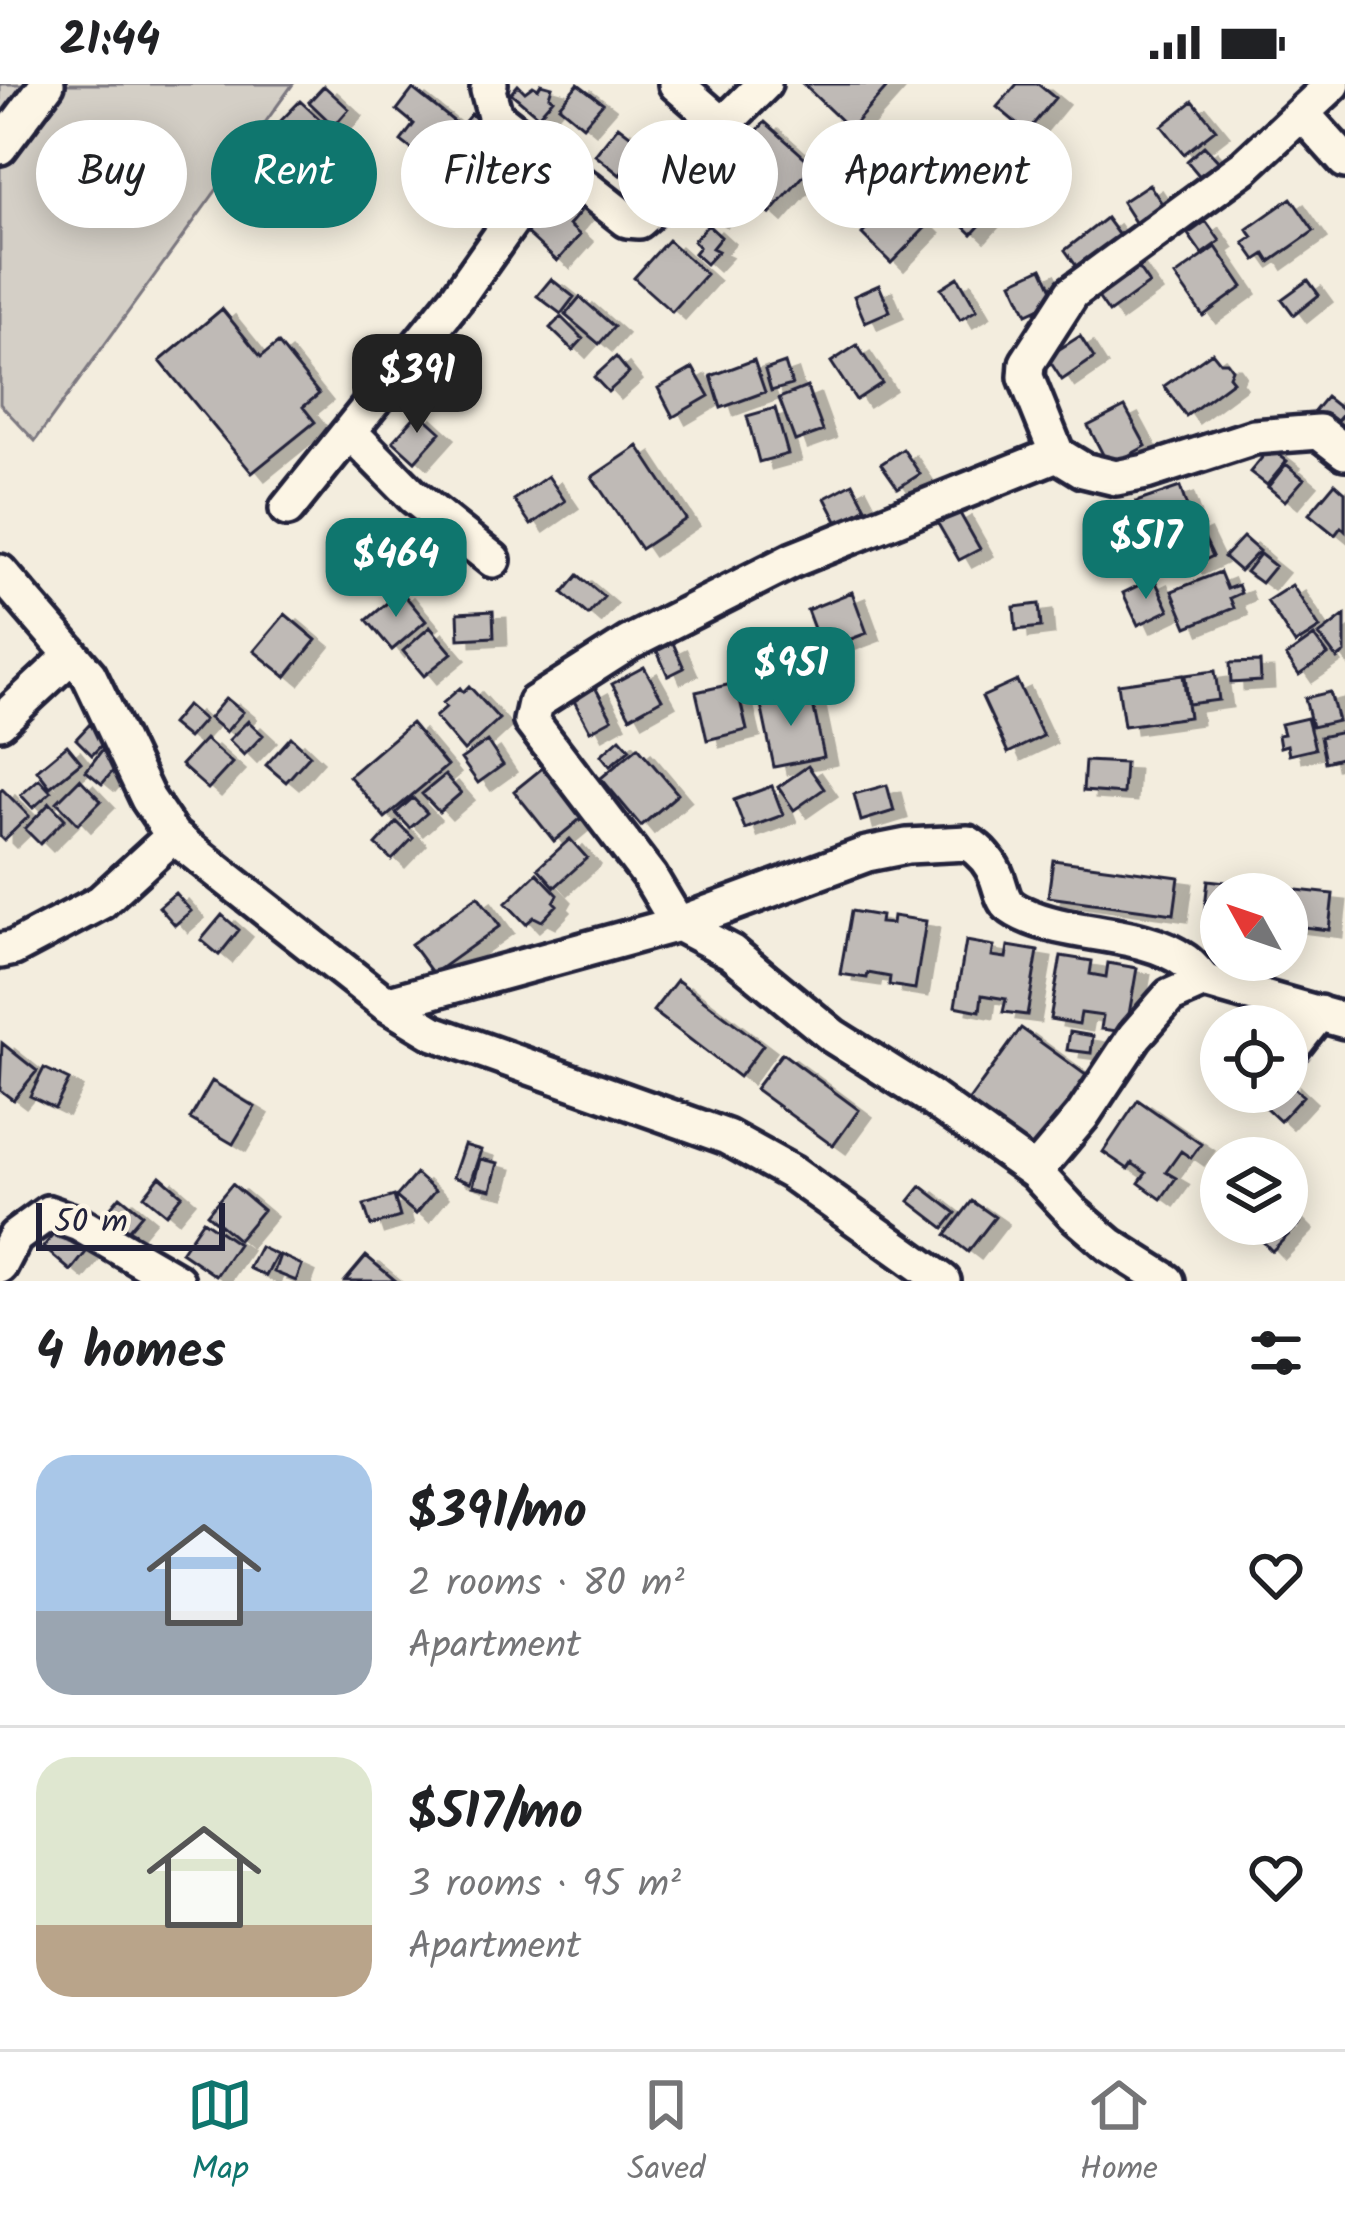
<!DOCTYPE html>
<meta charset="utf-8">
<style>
:root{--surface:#fff;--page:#f2f2f2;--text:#202124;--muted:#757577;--line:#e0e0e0;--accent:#0f766e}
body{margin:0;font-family:Kalam,sans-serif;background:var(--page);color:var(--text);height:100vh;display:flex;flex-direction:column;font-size:45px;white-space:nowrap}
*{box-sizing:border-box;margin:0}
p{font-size:39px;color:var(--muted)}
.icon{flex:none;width:66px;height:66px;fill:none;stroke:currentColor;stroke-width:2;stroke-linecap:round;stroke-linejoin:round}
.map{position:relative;height:1197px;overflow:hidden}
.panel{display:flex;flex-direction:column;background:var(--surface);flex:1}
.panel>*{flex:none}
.top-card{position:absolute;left:36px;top:36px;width:1275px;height:108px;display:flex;gap:24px}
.needle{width:78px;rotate:310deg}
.fabs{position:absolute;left:1200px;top:789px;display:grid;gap:24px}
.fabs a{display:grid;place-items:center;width:108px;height:108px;border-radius:50%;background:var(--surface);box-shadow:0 6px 30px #0003;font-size:60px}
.scale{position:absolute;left:36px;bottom:30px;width:189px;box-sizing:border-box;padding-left:12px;border:6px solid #22223b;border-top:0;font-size:33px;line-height:42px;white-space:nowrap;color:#22223b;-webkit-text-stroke:9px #fcf5e5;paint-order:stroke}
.price{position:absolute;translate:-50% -102px;padding:0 27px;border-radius:24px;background:var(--accent);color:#fff;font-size:39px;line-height:78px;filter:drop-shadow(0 3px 6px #0008)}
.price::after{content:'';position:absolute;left:50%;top:72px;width:36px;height:27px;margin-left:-18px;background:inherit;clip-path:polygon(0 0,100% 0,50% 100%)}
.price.selected{background:#222;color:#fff}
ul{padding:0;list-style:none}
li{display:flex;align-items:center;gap:36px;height:300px;padding:0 36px}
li+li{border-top:3px solid var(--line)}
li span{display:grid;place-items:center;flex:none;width:336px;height:240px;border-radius:36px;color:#555}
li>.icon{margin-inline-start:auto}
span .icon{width:144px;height:144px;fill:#fffc;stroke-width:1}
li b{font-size:51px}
h2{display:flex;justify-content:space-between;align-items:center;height:144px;padding:0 36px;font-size:51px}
.pill{padding:0 42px;border-radius:54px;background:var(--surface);box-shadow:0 6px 30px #0003;font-size:42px;line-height:108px}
.pill.selected{background:var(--accent);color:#fff}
.status{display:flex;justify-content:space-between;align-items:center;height:84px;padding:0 60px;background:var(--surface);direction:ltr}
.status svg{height:33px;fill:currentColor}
.dock{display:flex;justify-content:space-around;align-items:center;height:168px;border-top:3px solid var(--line);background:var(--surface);font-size:33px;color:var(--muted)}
.dock a{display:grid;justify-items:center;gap:6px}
.dock .selected{color:var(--accent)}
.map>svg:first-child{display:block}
</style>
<div class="status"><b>21:44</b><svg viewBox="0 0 49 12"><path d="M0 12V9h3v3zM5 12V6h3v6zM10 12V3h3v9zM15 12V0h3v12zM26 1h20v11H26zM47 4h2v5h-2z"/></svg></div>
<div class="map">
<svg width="1345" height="1197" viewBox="0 0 1345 1197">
<defs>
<filter id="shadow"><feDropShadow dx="13" dy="7" stdDeviation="0" flood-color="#0004"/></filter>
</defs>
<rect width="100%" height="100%" fill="#f3edde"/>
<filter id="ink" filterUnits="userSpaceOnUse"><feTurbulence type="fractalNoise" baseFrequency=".00833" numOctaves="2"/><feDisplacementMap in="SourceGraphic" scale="24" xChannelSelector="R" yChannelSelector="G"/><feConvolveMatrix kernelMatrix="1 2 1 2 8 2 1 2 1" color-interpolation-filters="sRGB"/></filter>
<g filter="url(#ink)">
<path fill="#d4cfc6" stroke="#7b7880" stroke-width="3" d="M0,0H293L35,357L0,320Z"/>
<path fill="#bfbab6" stroke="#22223b" stroke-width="3" filter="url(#shadow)" d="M541,0L552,3L549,12L553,15L538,32L511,9L518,1L525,8L533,2L538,5Z
M578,0L603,19L583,42L559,22Z
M803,0H890L850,45Z
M1017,0H1038L1055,14L1027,48L997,23Z
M324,2L349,25L334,42L309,18Z
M413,5L456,39L427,77L401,57L414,40L397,26Z
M300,17L325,40L298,68L273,45Z
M1193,17L1216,45L1184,70L1162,42Z
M471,30L528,78L497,116L439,68Z
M765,38L813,81L770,130L721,86Z
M618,42L643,61L620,91L595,71Z
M1204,62L1220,79L1202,95L1187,77Z
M1149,100L1167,127L1140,146L1122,118Z
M973,103L996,124L972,150L950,129Z
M704,105L725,119L714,135L693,122Z
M564,114L580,128L569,141L580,151L557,177L519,142L542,116L554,126Z
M897,114L926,143L891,179L862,150Z
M1291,114L1314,147L1270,178L1265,170L1256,176L1244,159L1253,153L1247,145Z
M1106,134L1126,161L1091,187L1084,178L1077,183L1065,166Z
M1206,137L1220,157L1202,170L1188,150Z
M708,141L721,153L712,164L718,167L706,180L694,169L699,163L693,157Z
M668,156L706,190L672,228L634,194Z
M1216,163L1243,203L1203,232L1175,192Z
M1131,174L1149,200L1109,229L1091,203Z
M1042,184L1057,216L1027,230L1012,198Z
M958,193L977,226L960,236L941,204Z
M551,195L574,213L561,230L537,212Z
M1308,196L1319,211L1294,231L1282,215Z
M879,201L890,227L865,238L854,212Z
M580,213L614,243L599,260L565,231Z
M222,225L261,273L278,259L319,310L303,323L315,338L252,389L160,277Z
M561,233L583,255L573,266L550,244Z
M1080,252L1094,274L1062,296L1047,273Z
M857,261L882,299L856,316L831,278Z
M1212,268L1220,278H1227L1232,285L1229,292L1233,297L1186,332L1164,302Z
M616,273L629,289L608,308L594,293Z
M754,276L765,308L721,324L711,292Z
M785,279L792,301L771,307L765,286Z
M693,284L709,312L673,333L658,304Z
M807,303L823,347L795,357L779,314Z
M1326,313L1345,328L1330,345L1312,330Z
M1125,323L1146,362L1109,382L1088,342Z
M775,324L788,370L759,378L747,332Z
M419,328L441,348L415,377L393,357Z
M638,362L686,435L641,465L592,393Z
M1270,364L1287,377L1267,401L1250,388Z
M903,365L920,390L898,404L881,380Z
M1286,380L1304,395L1285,417L1268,403Z
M548,392L565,417L531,441L514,416Z
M853,399L866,424L838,439L825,414Z
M1335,399L1345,408V447L1341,443L1335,451L1309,430Z
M1180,403L1191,435L1147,451L1136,418Z
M958,426L980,465L959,476L937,438Z
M1197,439L1213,472L1190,483L1185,473L1178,476L1171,461L1178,457L1174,450Z
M1243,453L1259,467L1240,487L1224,473Z
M1260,470L1275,482L1261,499L1246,488Z
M1220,488L1227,505L1238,501L1241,509L1230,514L1234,524L1187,543L1172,507Z
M578,491L604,513L588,531L563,509Z
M1154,494L1169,526L1138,541L1123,509Z
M1292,501L1320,544L1295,560L1267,517Z
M401,507L426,537L392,566L367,536Z
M852,508L867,549L822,566L807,526Z
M1039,520L1041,543L1016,546L1014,523Z
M493,527L494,553L459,555L458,529Z
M285,530L316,556L286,593L254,567Z
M1345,531V569L1337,575L1319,551Z
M430,543L452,569L424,592L403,567Z
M1314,552L1328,571L1299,591L1286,572Z
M673,559L684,584L668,592L657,567Z
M1260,578L1261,597L1231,599L1230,579Z
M644,583L662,615L630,633L612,600Z
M1215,587L1219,616L1188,620L1185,591Z
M1183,591L1189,633L1124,642L1118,600Z
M1017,597L1043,652L1008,669L982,613Z
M736,599L747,646L707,656L696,608Z
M469,602L499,635L464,667L435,633L446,623L443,619L460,604L463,608Z
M595,603L612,635L590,647L573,615Z
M779,607L781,616L811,610L824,673L774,683L759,611Z
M1330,608L1338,637L1312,643L1305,614Z
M226,614L243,628L226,648L209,634Z
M187,621L204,636L188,654L171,640Z
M1307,634L1315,665L1289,671L1287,661L1280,663L1278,651L1284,650L1281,640Z
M248,637L263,651L244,671L229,656Z
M411,639L447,682L385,734L349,692Z
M90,640L106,656L92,671L76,655Z
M1343,648L1345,673L1325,678L1320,653Z
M291,653L310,671L286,698L266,681Z
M620,654L630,665L610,682L601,671Z
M205,655L232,679L208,705L181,681Z
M487,657L503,681L478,699L461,675Z
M67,661L81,678L50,703L37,686Z
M638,663L678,710L641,742L601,694Z
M102,666L119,680L102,700L86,687Z
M551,677L591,726L554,757L514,707Z
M1085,677L1125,679L1123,710L1083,707Z
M808,682L824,705L794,726L778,703Z
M445,691L461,709L439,728L422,710Z
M39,695L51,708L33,724L21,711Z
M80,695L101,717L78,740L57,718Z
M887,701L894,727L861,737L854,710Z
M772,702L783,731L745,745L734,716Z
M2,705L29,732L4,756L0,752V708Z
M413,714L427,729L410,744L396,729Z
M50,719L65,735L40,760L25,745Z
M397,738L413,754L392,776L376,761Z
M570,755L587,774L555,803L538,784Z
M1053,776L1179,793L1174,830L1048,813Z
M537,789L558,811L554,818L557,821L542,837L534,833L526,840L506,819Z
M1208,796L1333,810L1329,846L1287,841V810H1221V834L1204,832Z
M175,809L191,827L175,841L159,823Z
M478,812L500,842L433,890L411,860Z
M851,827L881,832L880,839L892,840L893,832L926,837L915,905L889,901L890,893L868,889L867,894L840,890Z
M222,831L239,846L219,871L201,856Z
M966,857L994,862L992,872L1006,874L1008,862L1038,867L1027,931L1003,928L1006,915L982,911L980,927L955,922Z
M1061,872L1092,877L1090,890L1106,893L1108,879L1137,884L1126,948L1101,945L1103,932L1081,929L1079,940L1050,935Z
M677,896L763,961L739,993L653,927Z
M1021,944L1090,994L1036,1069L967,1019Z
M1070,948L1093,952L1091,969L1067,966Z
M2,959L37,987L13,1016L0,1006Z
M782,969L859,1026L833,1062L755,1005Z
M44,984L69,996L55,1024L30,1012Z
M212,997L255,1023L233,1060L190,1035Z
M1287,997L1303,1012L1280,1037L1249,1008H1287Z
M1138,1016L1201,1060L1191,1074L1181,1067L1166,1088L1176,1094L1161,1115L1139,1099L1146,1089L1132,1079L1128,1085L1103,1068Z
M464,1061L481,1066L470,1099L453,1093Z
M480,1075L498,1079L491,1106L473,1102Z
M416,1090L435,1107L416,1130L396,1113Z
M160,1092L182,1111L166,1130L144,1112Z
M232,1100L263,1126L238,1156L207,1130Z
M921,1102L956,1129L944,1144L909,1117Z
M120,1112L142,1130L121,1155L99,1137Z
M394,1112L400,1133L371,1142L364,1121Z
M972,1117L995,1133L968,1168L946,1151Z
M1287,1126L1300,1139L1272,1167L1246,1140H1287Z
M203,1136L238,1160L216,1192L181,1168Z
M63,1139L91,1162L71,1187L43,1163Z
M260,1163L277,1171L266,1192L249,1184Z
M280,1171L302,1181L296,1197L274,1188Z
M366,1172L396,1197H345Z"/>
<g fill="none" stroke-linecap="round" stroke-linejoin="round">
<defs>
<path id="minor" d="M490,0L488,6L495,32L627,136L639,137L647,130L726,38
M676,0L714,33L726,38L764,0
M1302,29L1345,77
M0,63L47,0
M350,348L413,412L493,476
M1057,370L1026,293L1027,279L1072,209L1244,83L1333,0
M287,425L459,211L553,78
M0,488L89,591L148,715L173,752
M0,638L72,571
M0,867L14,864L101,818L173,752L386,920L434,949L727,1053L792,1089L943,1197
M1204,897C1198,890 1192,882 1185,877C1143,846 1071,853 1023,830C1001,820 1004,813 997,794C992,780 981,767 968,759L907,762L867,770L678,840L650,793L531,637L535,619L629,559L793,476L1057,370L1083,386L1116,394L1146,388L1254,353L1319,348L1345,368
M386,920L678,840L731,868L833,952L928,1012L1035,1088L1074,1130L1110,1161L1167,1197
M1287,970L1319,929
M1035,1088L1082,1032L1135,952L1170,912L1204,897L1345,937
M0,1182L15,1153L48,1129L79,1140L177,1197"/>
</defs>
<use href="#minor" stroke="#22223b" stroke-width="42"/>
<use href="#minor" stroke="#fcf5e5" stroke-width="33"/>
</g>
</g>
</svg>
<div class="fabs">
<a><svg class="needle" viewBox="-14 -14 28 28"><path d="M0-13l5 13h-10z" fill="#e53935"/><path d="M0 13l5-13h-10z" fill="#757577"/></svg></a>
<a><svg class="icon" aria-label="locate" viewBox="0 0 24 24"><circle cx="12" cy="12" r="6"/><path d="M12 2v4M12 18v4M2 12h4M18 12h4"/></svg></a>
<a><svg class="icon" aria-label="layers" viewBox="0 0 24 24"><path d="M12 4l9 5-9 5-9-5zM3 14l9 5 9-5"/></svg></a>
</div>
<div class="scale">50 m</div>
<b class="price selected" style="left:417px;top:352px">$391</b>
<b class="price" style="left:1146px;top:518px">$517</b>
<b class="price" style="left:396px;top:536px">$464</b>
<b class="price" style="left:791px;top:645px">$951</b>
<div class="top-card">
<a class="pill">Buy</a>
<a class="pill selected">Rent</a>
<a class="pill">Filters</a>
<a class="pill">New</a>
<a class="pill">Apartment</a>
</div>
</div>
<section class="panel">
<h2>4 homes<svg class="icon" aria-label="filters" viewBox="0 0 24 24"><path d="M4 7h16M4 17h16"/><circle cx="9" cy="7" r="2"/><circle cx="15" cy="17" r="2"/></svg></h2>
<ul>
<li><span style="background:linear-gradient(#a9c7e8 65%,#9aa5b1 0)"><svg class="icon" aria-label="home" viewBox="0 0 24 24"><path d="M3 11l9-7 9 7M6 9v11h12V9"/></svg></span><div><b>$391/mo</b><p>2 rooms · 80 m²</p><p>Apartment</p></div><svg class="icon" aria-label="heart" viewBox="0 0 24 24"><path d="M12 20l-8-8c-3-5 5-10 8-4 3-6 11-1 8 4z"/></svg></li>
<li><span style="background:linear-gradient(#dfe7d0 70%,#b9a48a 0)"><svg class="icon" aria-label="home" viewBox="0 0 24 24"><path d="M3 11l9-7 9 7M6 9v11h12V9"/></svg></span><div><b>$517/mo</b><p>3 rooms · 95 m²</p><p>Apartment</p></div><svg class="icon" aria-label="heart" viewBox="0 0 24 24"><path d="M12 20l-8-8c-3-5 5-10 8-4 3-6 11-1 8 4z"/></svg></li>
</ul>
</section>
<nav class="dock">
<a class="selected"><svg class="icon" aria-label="map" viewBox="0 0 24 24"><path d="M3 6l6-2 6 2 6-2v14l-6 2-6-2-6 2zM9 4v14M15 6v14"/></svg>Map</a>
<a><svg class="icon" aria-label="saved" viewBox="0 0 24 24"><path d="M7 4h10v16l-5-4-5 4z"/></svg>Saved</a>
<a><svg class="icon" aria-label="home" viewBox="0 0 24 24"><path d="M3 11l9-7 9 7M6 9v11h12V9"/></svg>Home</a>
</nav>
